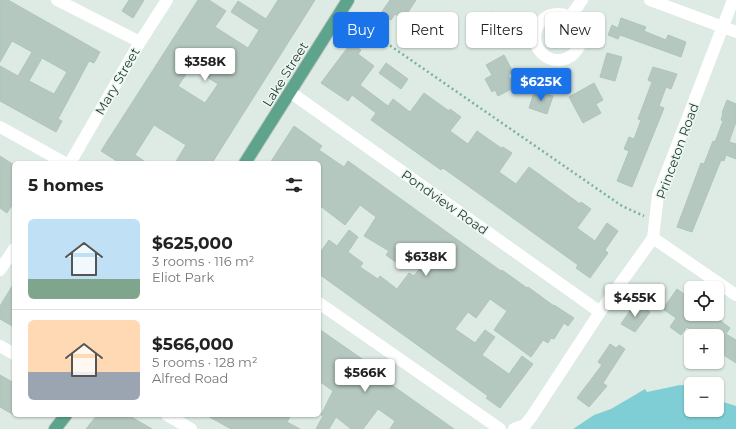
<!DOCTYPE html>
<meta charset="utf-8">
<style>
:root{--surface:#fff;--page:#f2f2f2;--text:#222;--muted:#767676;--line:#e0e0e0;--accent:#1a73e8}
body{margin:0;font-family:Montserrat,sans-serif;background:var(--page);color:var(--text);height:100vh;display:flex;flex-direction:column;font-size:15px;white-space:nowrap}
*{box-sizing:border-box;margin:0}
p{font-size:13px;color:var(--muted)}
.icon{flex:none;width:22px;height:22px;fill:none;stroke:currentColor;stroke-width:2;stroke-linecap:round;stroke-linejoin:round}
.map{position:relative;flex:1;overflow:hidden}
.drawer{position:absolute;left:12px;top:161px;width:309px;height:256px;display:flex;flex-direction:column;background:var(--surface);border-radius:6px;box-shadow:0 1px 3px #0004}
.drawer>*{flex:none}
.top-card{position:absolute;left:333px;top:12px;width:343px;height:36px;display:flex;gap:8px}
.buttons{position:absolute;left:684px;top:281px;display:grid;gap:8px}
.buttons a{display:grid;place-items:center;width:40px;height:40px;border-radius:6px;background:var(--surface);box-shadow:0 1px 3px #0004;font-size:20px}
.price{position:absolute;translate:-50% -34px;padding:0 9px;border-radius:4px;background:#fff;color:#222;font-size:13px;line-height:26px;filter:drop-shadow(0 1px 2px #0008)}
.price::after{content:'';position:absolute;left:50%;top:24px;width:12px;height:9px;margin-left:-6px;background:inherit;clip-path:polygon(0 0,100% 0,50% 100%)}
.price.on{background:var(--accent);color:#fff}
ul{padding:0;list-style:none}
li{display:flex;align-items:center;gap:12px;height:100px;padding:0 16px}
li+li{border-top:1px solid var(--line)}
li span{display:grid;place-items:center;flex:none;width:112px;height:80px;border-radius:6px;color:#555}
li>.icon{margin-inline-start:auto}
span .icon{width:48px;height:48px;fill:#fffc;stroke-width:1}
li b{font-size:17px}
h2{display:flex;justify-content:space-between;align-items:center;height:48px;padding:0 16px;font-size:17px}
.tag{padding:0 14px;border-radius:6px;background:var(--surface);box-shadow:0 1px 3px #0004;font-size:14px;line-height:36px}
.tag.on{background:var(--accent);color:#fff}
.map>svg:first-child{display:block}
</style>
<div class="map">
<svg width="736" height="429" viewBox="0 0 736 429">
<rect width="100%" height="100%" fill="#ddebe4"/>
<path fill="#7fced5" d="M680,385L691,386V410H717V400L736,406V429H573L594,415L611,409L645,389L647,392Z"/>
<path fill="#b5c8bf" stroke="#afc5ba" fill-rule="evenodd" d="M0,0H8L100,52L94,63L89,61L58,119L62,121L56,132L0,101V66L18,76L32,52L12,41L0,62ZM42,58L67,72L54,94L29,81Z
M129,0H144L133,18L122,11Z
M198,0H209L226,11L215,27L248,48L259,30L231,12L238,1L266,19L278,0H315L212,163H175L186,145L154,125L135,155L147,163H120L101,151ZM191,67L218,84L205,103L178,86Z
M390,0H416L403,20L395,14L391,20L381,13Z
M492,12L507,16L499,41L485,37Z
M621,18L646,27L644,31L666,40L668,35L686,42L681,57L620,35L618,39L608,35L612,25L618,28Z
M415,26L428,35L421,46L407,38Z
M351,43L361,50L358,54L374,66L360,85L388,106L393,99L410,112L424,93L449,111L450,109L461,117L450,131L468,144L477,131L501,148L503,147L512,153L499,172L516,184L529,167L580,204L581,202L591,209L577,228L595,241L607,223L618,231L605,250L608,253L590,278L576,268L578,265L503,211L443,168L441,170L371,120L376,113L352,95L348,101L321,83Z
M607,53L622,57L615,81L600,77Z
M504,55L513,72L508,75L515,87L498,96L495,90L492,92L485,79L492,75L486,65Z
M386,63L408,79L401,89L379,73Z
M653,67L677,74L671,89L666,87L659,106L664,108L632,187L617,181L629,151L624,149L629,137L634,139L641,120L638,119L652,82L648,80Z
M594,83L603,100L596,104L601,113L583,123L569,97Z
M535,90L553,96L547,114L529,108Z
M727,100L736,104V122L729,142L736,144V159L726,155L724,161L721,160L692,232L677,227L701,163L704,164L713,141L715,142L723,121L721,120L723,113H722Z
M294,126L322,146L319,150L344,167L348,161L501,271L502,270L527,288L528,287L554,306V305L574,318L568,326L564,323L554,339L551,338L548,343L543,340L531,357L494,330L507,311L490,299L476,318L468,312L455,329L475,343L485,330L495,337L482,355L509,374L522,356L533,364L500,408L486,398L488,396L319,274V254L329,240L337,246L349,230L358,237L348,252L363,263L360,267L378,279L380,276L397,289L409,273L414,276L429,256L411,243L397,263L386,255L389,251L364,236L376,217L360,205L345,225L319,205V163H270Z
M0,156L14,165V202L7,213L0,208Z
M14,283V327L0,319V306Z
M677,289L691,299V314H712L730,328L726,334L736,340V363L722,354L724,352L717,346V336H699L687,327L681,335L670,327L676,318L663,309Z
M635,303L650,312L635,332L621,324Z
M319,329L375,368L372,371L454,429H390L395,421L378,409L363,429H351L336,417L329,429H316L323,416L321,415L333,391L319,381Z
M610,344L616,348L619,345L625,349L603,383L607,386L589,407L577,398L602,365L598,362Z
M0,375L14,383V415L0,407Z
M97,415H128L152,429H86Z
M206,415H291L287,422L300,429H231Z"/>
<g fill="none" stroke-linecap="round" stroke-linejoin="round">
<defs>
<path id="major" d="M245,163L348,0
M55,429L66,415"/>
</defs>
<use href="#major" stroke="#c0c8c5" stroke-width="14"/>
<path stroke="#7bb19c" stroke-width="2.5" stroke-dasharray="2 3" stroke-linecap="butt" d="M353,20L622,206L644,216"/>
<path stroke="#fff" stroke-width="12" d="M57,0L140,42
M650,0L736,32
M535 37a23 23 0 1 1 46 0a23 23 0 1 1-46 0Z
M570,17L582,0
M290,92L600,312
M0,127L65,163
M70,163L140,42L167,0
M653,238L736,295
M0,270L14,249
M319,303L500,429
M0,346L14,354
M167,415L191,429
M514,429L525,425L532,416L600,312L653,238L658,195L733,0"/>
<use href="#major" stroke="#5ea48d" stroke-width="12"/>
</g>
<g text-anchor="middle" stroke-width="3" stroke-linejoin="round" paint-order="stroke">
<g font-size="13" fill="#1e3b31" stroke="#eef7f2">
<text transform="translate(285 74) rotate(-58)" y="5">Lake Street</text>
<text transform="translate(117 81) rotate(-60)" y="5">Mary Street</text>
<text transform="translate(677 151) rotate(-70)" y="5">Princeton Road</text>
<text transform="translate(445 202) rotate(35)" y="5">Pondview Road</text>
</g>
</g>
</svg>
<div class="buttons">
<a><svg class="icon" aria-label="locate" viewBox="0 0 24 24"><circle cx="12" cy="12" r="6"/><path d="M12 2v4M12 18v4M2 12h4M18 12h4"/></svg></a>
<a>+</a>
<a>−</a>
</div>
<b class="price" style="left:205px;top:82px">$358K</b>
<b class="price on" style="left:541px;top:102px">$625K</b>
<b class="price" style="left:426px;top:277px">$638K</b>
<b class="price" style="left:635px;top:318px">$455K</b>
<b class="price" style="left:365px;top:393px">$566K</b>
<div class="top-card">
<a class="tag on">Buy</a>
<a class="tag">Rent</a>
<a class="tag">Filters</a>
<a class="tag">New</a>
</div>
<section class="drawer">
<h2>5 homes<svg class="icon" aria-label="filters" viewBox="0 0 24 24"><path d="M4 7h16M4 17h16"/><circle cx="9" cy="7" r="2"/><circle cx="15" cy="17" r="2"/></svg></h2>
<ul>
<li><span style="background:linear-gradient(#bfe0f5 75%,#7fa58c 0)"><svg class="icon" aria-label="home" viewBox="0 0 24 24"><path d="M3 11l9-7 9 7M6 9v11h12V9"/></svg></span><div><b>$625,000</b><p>3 rooms · 116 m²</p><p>Eliot Park</p></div></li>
<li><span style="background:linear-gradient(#ffd9b3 65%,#9aa5b1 0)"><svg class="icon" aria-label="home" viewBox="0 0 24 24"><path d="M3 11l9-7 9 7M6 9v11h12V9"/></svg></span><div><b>$566,000</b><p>5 rooms · 128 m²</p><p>Alfred Road</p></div></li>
</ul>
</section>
</div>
